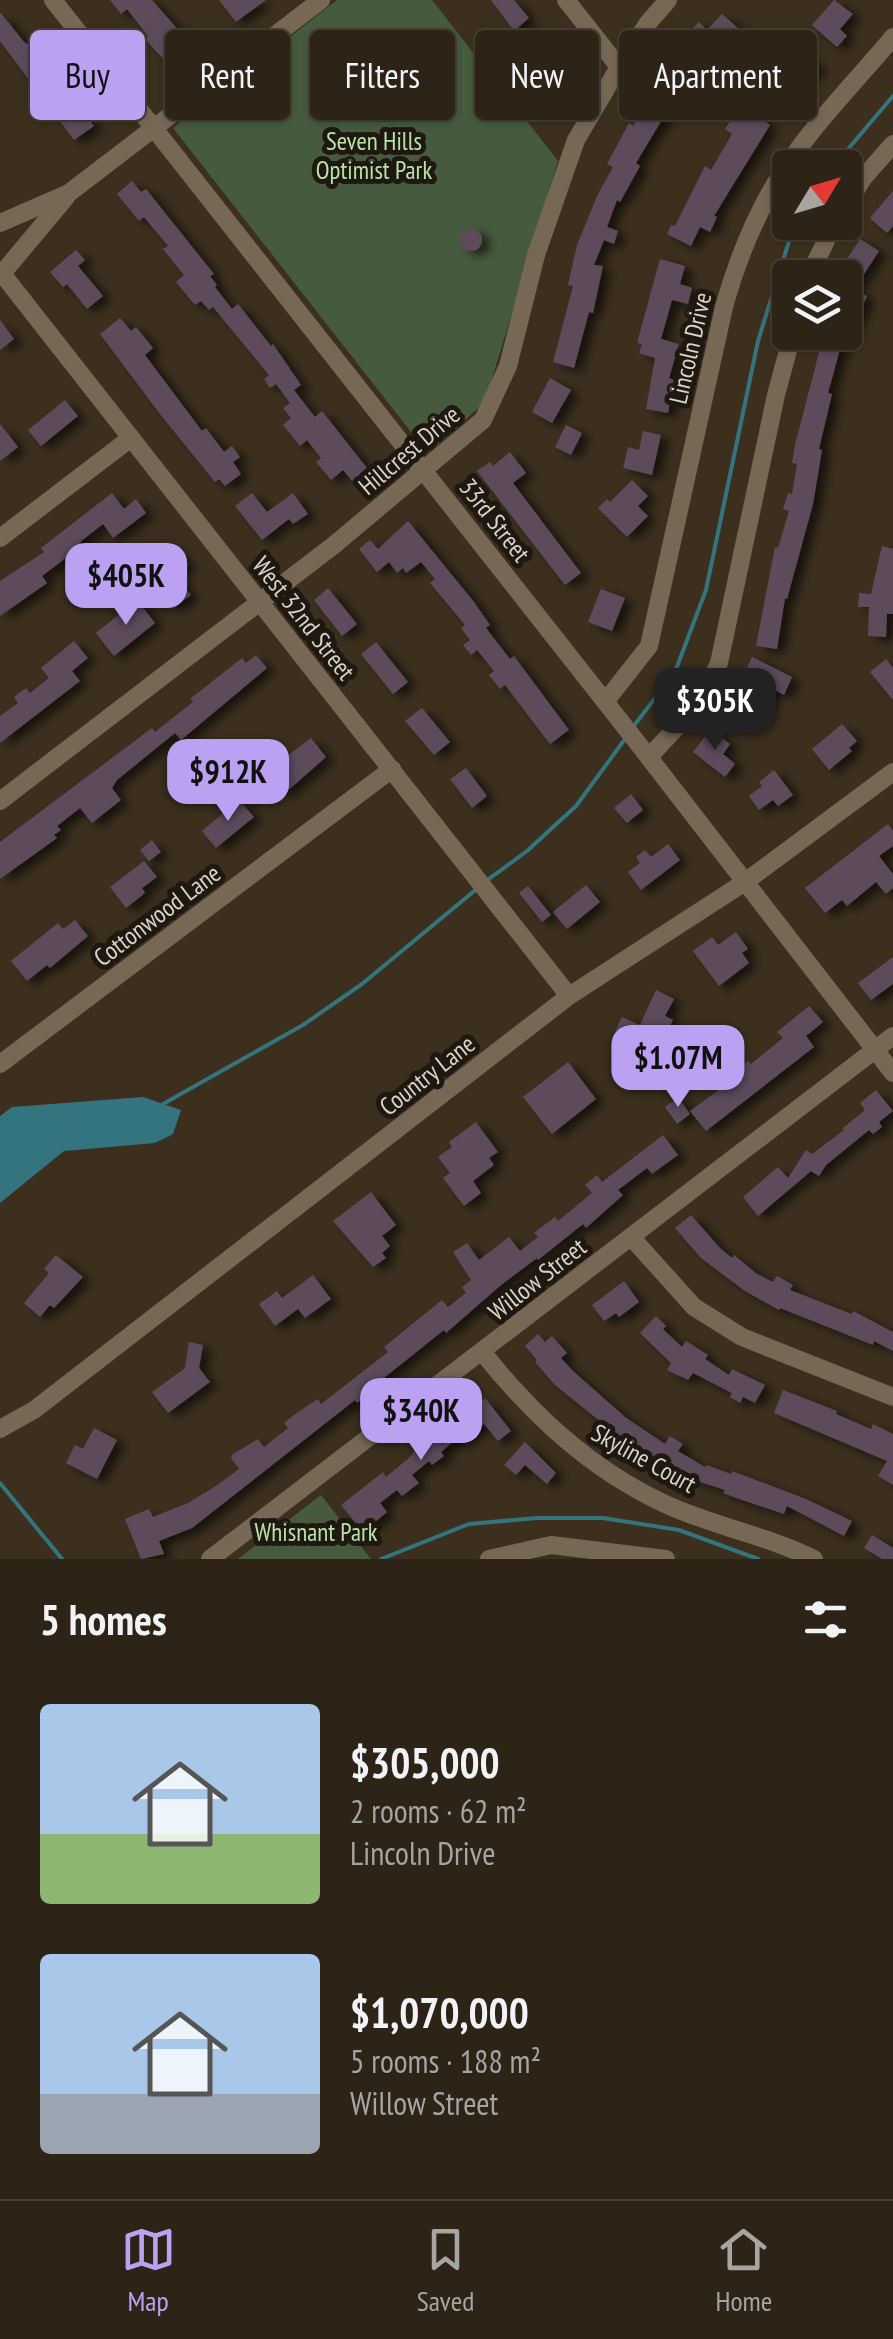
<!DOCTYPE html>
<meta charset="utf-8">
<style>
:root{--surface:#2d2316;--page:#392f23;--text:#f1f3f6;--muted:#a7a4a1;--line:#484035;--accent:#bca0f2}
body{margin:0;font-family:"PT Sans Narrow",sans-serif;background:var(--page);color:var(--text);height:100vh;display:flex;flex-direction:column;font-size:38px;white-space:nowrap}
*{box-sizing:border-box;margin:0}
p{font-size:32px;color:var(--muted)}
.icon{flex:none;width:55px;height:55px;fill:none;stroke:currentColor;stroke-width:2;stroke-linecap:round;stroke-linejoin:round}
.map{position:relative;height:1559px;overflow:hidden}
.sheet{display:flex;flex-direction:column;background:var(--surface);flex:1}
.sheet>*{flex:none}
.banner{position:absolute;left:30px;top:30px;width:835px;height:90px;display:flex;gap:20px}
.needle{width:65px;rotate:52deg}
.buttons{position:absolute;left:772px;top:150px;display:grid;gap:20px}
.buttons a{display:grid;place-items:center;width:90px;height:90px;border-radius:10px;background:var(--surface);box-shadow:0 2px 8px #0004,0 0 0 2px var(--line);font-size:50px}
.price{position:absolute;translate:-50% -85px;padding:0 22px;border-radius:20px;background:var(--accent);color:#111;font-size:32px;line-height:65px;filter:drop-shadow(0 2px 5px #0008)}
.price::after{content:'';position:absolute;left:50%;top:60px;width:30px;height:22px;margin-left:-15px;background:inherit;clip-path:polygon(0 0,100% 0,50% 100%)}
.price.active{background:#222;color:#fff}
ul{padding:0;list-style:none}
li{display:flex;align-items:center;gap:30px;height:250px;padding:0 40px}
li span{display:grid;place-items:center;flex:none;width:280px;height:200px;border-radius:10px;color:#555}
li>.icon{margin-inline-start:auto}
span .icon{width:120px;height:120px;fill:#fffc;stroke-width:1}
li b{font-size:42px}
h2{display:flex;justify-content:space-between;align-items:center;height:120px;padding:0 40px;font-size:42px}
.tag{padding:0 35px;border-radius:10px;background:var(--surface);box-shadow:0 2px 8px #0004,0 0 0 2px var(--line);font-size:35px;line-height:90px}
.tag.active{background:var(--accent);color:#111}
.menu{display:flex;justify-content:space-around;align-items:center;height:140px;border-top:2px solid var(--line);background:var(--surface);font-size:28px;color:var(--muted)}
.menu a{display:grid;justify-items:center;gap:5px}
.menu .active{color:var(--accent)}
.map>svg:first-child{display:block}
</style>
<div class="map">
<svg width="893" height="1559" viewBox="0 0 893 1559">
<defs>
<filter id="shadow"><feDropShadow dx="8" dy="4.5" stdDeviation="5" flood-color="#0009"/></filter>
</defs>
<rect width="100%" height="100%" fill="#3c2f1e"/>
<path fill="#465a3d" d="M337,0H432L558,161L485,402L435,447L422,446L173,128Z
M321,1495L371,1559H238Z"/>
<path fill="#34747e" d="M143,1097L181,1110L173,1134L155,1143L64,1151L0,1203V1116L12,1107Z"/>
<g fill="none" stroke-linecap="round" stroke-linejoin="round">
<path stroke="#34747e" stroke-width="4" d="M832,168L893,96
M633,727L675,672L706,590L758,341L795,222
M486,881L527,851L576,806L625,739
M163,1104L303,1025L362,984L479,887
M0,1483L62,1559
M381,1559L469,1524L537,1518H603L679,1530L758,1559"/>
</g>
<path fill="#5d4c5b" filter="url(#shadow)" d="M110,0H152L182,34L176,39L189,56L173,69L153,48L145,38L148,36L127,9L121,14Z
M219,0H266L236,22Z
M491,0H514L529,18L514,31Z
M834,0L853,14L840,29L847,36L837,47L812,25Z
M0,12L24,42L35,49L94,126L74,140L0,41Z
M722,14L739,29L716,54L704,43L689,63L696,69L663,112L666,113L636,163L640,166L620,202L617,200L607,227L618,231L614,244L604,240L594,265L603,266L593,313L589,312L574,368L553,362L573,286L568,285L577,245L597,196L613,167L607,164L629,123L633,126L671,66L666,62L687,34L699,22L707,30Z
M548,38L561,64L547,70L554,85L544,90L529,52Z
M793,45L819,67L809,78L804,73L800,78L796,75L790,82L773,68Z
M752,88L768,99L757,116L770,125L714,216L717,217L710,232L700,227L691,246L667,234L671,225L675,226L705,166L711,170L732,134L725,129Z
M132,181L141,192L146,189L214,274L210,276L217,285L215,287L232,309L238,304L271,346L273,344L301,385L294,390L315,417L322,411L367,468L352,481L343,470L331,480L316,462L321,458L307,440L300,446L283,425L291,418L283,408L290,403L276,384L270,388L264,379L269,375L213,307L209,310L201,301L195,305L176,282L184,275L163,249L168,246L144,217L139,221L117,194Z
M893,191V226L887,233L870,218Z
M460 240a11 11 0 1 1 22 0a11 11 0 1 1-22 0Z
M860,239L879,251L853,291L867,296L846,343L845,270L841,268Z
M76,250L85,260L78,266L103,296L87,309L67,284L63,287L50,272Z
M660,259L685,266L680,284L692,288L688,304L672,300L661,339L679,344L669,378L674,380L668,413L646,409L655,358L639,353L642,344L637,343Z
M120,318L131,331L136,327L153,348L145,355L202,431L206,428L224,452L232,446L240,457L233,462L241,474L225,486L219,479L215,482L160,414L100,334Z
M0,320L14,339L0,350Z
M823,337L842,342L828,393L832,394L819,449L822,450L813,504L787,599L785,598L777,649L756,646L775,547L778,548L789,511L783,509L788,493L792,494L797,464L792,463L795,445Z
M550,378L571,390L552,423L532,412Z
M65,400L78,416L41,446L28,430Z
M0,424L18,447L0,461Z
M566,425L582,433L571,455L555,447Z
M643,431L661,435L652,475L623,468L628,447L639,450Z
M510,452L526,473L513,483L581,573L565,585L477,471L490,462L493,466Z
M632,480L648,496L638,506L648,516L627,537L598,508L607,499L610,502Z
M112,493L124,509L136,499L146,513L113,538L103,524L80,542L82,546L42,576L47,583L0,616V581L44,552L41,548Z
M252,493L267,512L293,493L308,514L293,524L289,519L262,540L235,506Z
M408,521L474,602L490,625L486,628L510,659L514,656L569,730L550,744L505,685L500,689L489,675L494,671L477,650L471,655L463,645L470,640L461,628L465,625L430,583L435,579L421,562L406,573L403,568L397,573L389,562L377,572L359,549L370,540L378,549Z
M882,546L893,549V614H887L886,637L868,636L869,607H858L859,593L871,594Z
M176,551L188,565L175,575L191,595L174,608L147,575Z
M328,588L357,624L342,636L314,600Z
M601,589L625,598L612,631L588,622Z
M137,600L155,623L114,656L96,633Z
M74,641L88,658L72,671L80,681L0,743V716L18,703L14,697L26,688L30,693L49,678L41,668Z
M376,642L408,682L393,694L361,654Z
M256,655L267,668L181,740L175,733L117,780L112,788L121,800L92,823L80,808L57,826L61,830L54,835L57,838L0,879V842L152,728L155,732L193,702L190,699L242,658L246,663Z
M752,657L792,677L784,695L773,689L763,711L738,699L747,681L742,678Z
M886,659L893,668V700L870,672Z
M422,708L450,742L434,755L405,721Z
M842,724L857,741L849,748L852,751L829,770L812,749Z
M711,729L730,744L723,754L735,764L725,777L693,752Z
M311,738L326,757L284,794L267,771Z
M466,768L487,796L472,808L450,779Z
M774,770L793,795L778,806L773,800L759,810L749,796L762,786L759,782Z
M631,794L643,810L627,823L614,808Z
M239,800L254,817L216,848L202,831Z
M888,824L893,831V846L879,856L893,874V888L886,894L876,882L847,906L842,900L825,913L805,888Z
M152,840L161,852L149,861L140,850Z
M668,844L680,860L641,890L628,872L640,863L636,857L645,850L651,857Z
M144,861L157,877L142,888L145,893L126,908L110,887Z
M586,885L600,902L567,929L553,912Z
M528,886L551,915L542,922L519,893Z
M75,920L88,936L50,968L47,965L27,981L11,961L58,923L63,929Z
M736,932L748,949L742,953L749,963L719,986L693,951L712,937L718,945Z
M893,957V984L871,1000L858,983Z
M656,990L674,999L665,1016L673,1020L655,1058L612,1038L622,1017L640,1025Z
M809,1006L823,1022L806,1036L814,1047L706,1131L690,1111L732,1080L730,1076L748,1061L751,1064L783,1038L777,1032Z
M568,1062L596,1099L552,1134L523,1097Z
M876,1090L893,1111L879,1122L882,1127L873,1134L869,1130L826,1165L819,1176L811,1171L758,1216L743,1197L778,1167L788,1178L806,1150L812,1154L844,1130L843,1128L865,1110L860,1103Z
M678,1097L690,1114L677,1124L665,1107Z
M476,1122L498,1152L489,1158L494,1165L473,1181L481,1193L464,1206L443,1178L450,1173L438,1157L452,1147L449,1142Z
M663,1135L678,1155L652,1174L647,1168L618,1190L623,1195L586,1228L583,1224L538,1260L537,1258L501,1285L446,1333L444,1330L370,1389L371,1391L357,1403L355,1400L192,1528L159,1541L164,1554L141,1559L125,1519L149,1509L153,1517L188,1503L216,1486L239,1469L231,1458L233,1454L258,1439L264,1447L288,1428L284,1423L298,1412L318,1399L321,1404L388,1352L384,1347L442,1300L448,1307L466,1293L462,1287L471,1280L453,1252L467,1243L479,1260L509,1237L520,1251L538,1237L534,1233L555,1217L558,1221L592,1193L585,1185L597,1175L602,1182Z
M371,1192L396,1225L382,1236L390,1246L382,1253L386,1258L373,1267L333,1221Z
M691,1215L720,1248L732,1258L734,1255L757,1274L773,1282L777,1276L793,1285L790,1290L852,1314L853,1311L893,1332V1351L874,1341L873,1345L780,1308L779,1310L745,1291L701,1258L675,1228Z
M56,1255L83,1277L54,1308L50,1305L40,1317L24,1303L49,1273L44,1269Z
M313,1275L331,1299L305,1318L298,1309L275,1326L259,1304L277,1291L282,1298Z
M624,1281L639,1302L619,1317L616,1313L604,1321L592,1305Z
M656,1316L666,1326L663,1329L682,1347L686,1341L708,1355L705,1359L729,1375L732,1369L765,1385L755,1403L743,1397L740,1403L730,1397L732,1393L693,1373L688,1380L667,1370L671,1363L640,1333Z
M538,1334L545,1342L552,1336L567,1353L561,1358L572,1370L625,1417L665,1444L670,1436L683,1444L678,1451L705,1467L706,1465L731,1474L732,1471L806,1499L852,1521L844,1536L787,1506L784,1514L739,1499L723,1493L725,1490L688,1478L672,1469L671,1471L642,1455L555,1385L535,1362L537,1360L525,1346Z
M189,1342L203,1345L199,1368L210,1382L168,1413L152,1392L185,1368Z
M783,1390L837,1411L836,1414L871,1429L873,1424L893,1434V1485L878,1476L887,1461L774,1413Z
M485,1398L511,1431L498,1441L484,1424L462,1441L459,1437L441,1452L444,1456L432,1465L429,1461L412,1475L419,1483L402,1496L397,1490L380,1503L387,1512L363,1532L341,1505L383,1472L386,1477L409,1458L419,1445L462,1416L460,1412L472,1403L475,1407Z
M94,1428L117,1440L97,1479L66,1463L75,1445L83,1449Z
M525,1442L556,1473L547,1484L525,1465L516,1475L504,1465Z
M872,1535L893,1548V1559H882L864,1548Z"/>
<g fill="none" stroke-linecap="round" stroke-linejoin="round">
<path stroke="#776856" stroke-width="18" d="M53,0L640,746L893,1073
M566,0L619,67
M845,207L864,177L893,144
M0,223L69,193L321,0
M0,271L569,996
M0,276L67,196
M808,278L835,222
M0,538L131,438
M605,702L649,646L724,307C736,264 752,223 775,184C806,131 853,85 893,37
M649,757L701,701L719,663L776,395L793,332
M0,801L334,545L483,420L508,366L536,255L576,140L619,67L648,23L668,0
M0,1064L392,769
M632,1238L694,1307L742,1337L893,1397
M483,1353C533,1415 589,1468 663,1503C711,1526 766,1535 814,1559
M0,1429L34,1410L569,996L745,882L893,772
M210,1559L893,1036
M489,1559L551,1545L666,1559"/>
</g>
<g text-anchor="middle" stroke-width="10" stroke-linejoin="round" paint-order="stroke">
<g font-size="25" fill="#b7e3a4" stroke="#1e1811">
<text x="374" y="150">Seven Hills<tspan x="374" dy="29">Optimist Park</tspan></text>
<text x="316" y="1541">Whisnant Park</text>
</g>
<g font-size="25" fill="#dbd2c8" stroke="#1e1811">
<text transform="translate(690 348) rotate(-77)" y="9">Lincoln Drive</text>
<text transform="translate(409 450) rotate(-40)" y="9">Hillcrest Drive</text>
<text transform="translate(495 520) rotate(52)" y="9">33rd Street</text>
<text transform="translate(304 618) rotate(52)" y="9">West 32nd Street</text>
<text transform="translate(157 915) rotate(-37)" y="9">Cottonwood Lane</text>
<text transform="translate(427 1075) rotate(-38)" y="9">Country Lane</text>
<text transform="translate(537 1279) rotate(-38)" y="9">Willow Street</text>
<text transform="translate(644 1458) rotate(29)" y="9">Skyline Court</text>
</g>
</g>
</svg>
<div class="buttons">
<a><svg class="needle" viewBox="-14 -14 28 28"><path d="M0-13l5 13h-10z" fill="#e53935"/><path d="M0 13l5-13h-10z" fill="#a7a4a1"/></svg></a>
<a><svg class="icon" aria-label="layers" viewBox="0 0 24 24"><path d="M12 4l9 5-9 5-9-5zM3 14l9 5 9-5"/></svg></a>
</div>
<b class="price" style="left:126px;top:628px">$405K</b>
<b class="price active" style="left:715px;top:753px">$305K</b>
<b class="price" style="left:228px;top:824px">$912K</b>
<b class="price" style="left:678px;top:1110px">$1.07M</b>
<b class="price" style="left:421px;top:1463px">$340K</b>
<div class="banner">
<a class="tag active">Buy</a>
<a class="tag">Rent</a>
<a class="tag">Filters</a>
<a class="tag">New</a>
<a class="tag">Apartment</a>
</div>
</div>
<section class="sheet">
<h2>5 homes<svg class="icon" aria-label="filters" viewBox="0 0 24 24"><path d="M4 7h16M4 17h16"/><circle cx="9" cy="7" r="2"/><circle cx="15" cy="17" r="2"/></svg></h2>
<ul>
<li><span style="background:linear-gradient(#a9c7e8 65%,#8fb573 0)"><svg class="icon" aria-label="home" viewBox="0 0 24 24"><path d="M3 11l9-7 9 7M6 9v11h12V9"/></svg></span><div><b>$305,000</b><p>2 rooms · 62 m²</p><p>Lincoln Drive</p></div></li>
<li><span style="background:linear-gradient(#a9c7e8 70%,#9aa5b1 0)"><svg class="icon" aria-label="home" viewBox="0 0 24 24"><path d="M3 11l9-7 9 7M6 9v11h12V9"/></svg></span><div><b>$1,070,000</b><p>5 rooms · 188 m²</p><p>Willow Street</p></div></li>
</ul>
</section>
<nav class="menu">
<a class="active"><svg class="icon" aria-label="map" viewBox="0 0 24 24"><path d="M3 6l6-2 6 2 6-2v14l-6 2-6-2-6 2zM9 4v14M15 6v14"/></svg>Map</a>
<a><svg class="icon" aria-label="saved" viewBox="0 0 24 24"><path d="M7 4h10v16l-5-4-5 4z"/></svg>Saved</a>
<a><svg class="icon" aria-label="home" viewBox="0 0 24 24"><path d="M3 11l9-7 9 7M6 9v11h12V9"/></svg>Home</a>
</nav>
